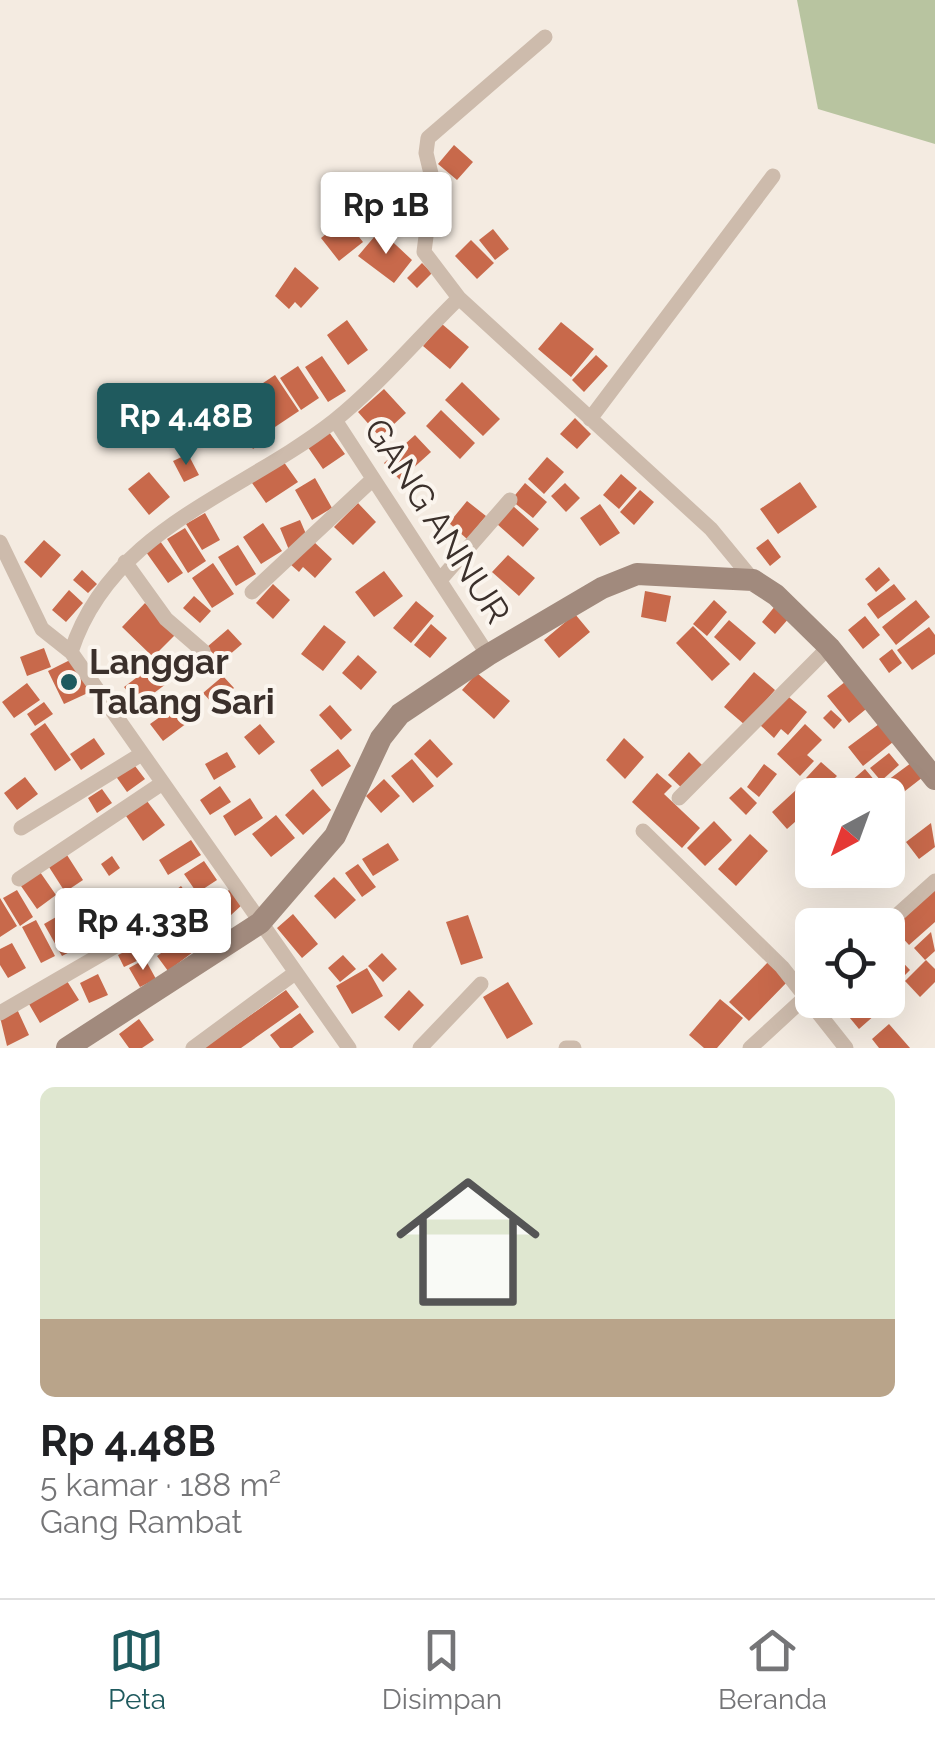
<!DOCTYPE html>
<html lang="id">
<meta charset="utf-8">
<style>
:root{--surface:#fff;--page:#f6f6f6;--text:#202124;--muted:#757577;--line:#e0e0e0;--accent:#1f5a5e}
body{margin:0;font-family:Raleway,sans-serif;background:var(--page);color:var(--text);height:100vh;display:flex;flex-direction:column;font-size:38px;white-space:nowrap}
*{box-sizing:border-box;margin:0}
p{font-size:32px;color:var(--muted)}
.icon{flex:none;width:55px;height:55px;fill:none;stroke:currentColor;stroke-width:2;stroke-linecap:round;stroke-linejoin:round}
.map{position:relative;height:1048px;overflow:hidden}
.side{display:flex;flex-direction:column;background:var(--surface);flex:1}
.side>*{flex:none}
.needle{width:65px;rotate:221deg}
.fabs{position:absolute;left:795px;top:778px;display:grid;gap:20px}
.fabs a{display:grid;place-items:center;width:110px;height:110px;border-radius:15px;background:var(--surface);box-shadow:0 10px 40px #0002;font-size:50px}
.price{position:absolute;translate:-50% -85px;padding:0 22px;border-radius:10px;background:#fff;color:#222;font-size:32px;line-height:65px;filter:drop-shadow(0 2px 5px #0008)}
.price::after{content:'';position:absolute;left:50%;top:60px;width:30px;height:22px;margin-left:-15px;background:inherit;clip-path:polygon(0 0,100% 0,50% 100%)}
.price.active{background:var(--accent);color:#fff}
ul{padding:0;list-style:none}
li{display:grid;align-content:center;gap:20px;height:530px;padding:0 40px}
li span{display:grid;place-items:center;height:310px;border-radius:15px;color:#555}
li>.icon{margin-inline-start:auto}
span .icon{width:180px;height:180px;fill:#fffc;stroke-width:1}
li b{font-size:42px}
.tab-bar{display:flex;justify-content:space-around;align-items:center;height:140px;border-top:2px solid var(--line);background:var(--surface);font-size:28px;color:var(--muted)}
.tab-bar a{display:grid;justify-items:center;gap:5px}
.tab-bar .active{color:var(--accent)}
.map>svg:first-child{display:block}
</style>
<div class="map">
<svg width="935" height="1048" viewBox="0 0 935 1048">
<rect width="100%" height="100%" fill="#f4ebe1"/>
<path fill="#b8c4a0" d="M797,0H935V144L818,109Z"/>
<path fill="#c8694b" d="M454,145L473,162L457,180L438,164Z
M403,178L427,187L416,219L392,210Z
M345,219L363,242L339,261L321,238Z
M493,229L509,249L495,260L479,240Z
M380,230L412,260L394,283L358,256Z
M471,240L494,263L477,279L455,256Z
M422,263L432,273L417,288L407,278Z
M295,267L319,288L301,308L295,302L289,309L275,296Z
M347,320L368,350L348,365L327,335Z
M561,322L594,349L571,377L538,349Z
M442,324L469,347L450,369L423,346Z
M596,355L608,366L584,392L572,380Z
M322,356L346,391L328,402L305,367Z
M298,366L319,398L301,410L280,378Z
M275,375L299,411L275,427L251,391Z
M462,382L500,419L483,436L445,400Z
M243,387L259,418L239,428L223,397Z
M384,389L406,413L380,437L358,412Z
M441,410L475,443L460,459L426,426Z
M575,418L591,434L577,449L560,434Z
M266,419L275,435L253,449L243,433Z
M326,428L345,454L323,469L305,443Z
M415,435L431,452L400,480L384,463Z
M188,454L199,475L184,482L173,461Z
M547,457L564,472L544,494L528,479Z
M281,458L298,482L266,503L250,480Z
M149,472L170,497L149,515L128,489Z
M621,474L637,488L619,509L603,495Z
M315,478L332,508L312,520L295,490Z
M800,482L817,507L778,534L760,509Z
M525,483L547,502L533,518L511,500Z
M565,483L580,498L566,512L551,496Z
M640,490L654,502L634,525L620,512Z
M467,501L486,516L467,539L449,523Z
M358,503L376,522L353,545L334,527Z
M600,504L620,533L600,546L580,518Z
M513,506L539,529L523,547L497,524Z
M205,513L220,540L202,550L186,524Z
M300,520L309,541L289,550L280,528Z
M263,523L282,551L261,564L243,537Z
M185,528L206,561L188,573L167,539Z
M768,539L781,557L770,566L756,548Z
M44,540L61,555L41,578L24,562Z
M160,541L183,573L168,583L146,552Z
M313,541L332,559L315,578L303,567L299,572L290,564Z
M238,545L256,574L236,586L218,557Z
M508,555L535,578L519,596L492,572Z
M213,563L234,594L212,608L192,578Z
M879,567L890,580L876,592L865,579Z
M82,570L97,584L88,593L73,580Z
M384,571L403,596L374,617L355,592Z
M273,584L290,600L273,619L256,603Z
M894,584L906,599L878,619L867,604Z
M69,590L83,603L66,622L52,610Z
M645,591L671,596L666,622L641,617Z
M194,596L211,611L200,623L183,608Z
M714,600L727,612L707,636L693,624Z
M916,600L930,617L896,645L882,627Z
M416,601L434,616L411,643L393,628Z
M145,603L176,634L153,657L122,627Z
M776,605L790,617L775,634L762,622Z
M575,614L590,632L559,658L544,640Z
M865,616L880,635L863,649L848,630Z
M729,620L756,643L740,661L714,637Z
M431,624L447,638L430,658L414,645Z
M324,625L346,642L323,671L301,654Z
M693,626L730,664L712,681L676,643Z
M929,627L935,635V654L912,670L897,650Z
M228,629L242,644L221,662L207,647Z
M44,648L51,667L27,676L20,657Z
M892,649L902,663L889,673L879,659Z
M358,655L377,672L361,690L342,673Z
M74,658L90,692L64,704L48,671Z
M152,666L166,684L138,705L124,687Z
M754,672L775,690L745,725L724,707Z
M477,673L510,701L494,719L462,690Z
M223,676L234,688L214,705L203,693Z
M850,678L871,705L849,723L827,696Z
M27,683L40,700L14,718L2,702Z
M784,693L807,712L788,735L781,729L774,738L759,724Z
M44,702L53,714L35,726L27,714Z
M178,704L191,720L163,741L150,724Z
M330,705L352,730L341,740L319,715Z
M831,710L842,720L834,729L823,718Z
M45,723L71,760L55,771L30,734Z
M260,724L275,742L259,755L244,737Z
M805,724L822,740L807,755L814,761L800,776L777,754Z
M879,724L893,742L863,766L848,747Z
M94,738L105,754L81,770L70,754Z
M624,738L644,757L625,779L606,760Z
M430,739L453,764L437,778L414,754Z
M338,749L351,766L322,787L310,770Z
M227,752L236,767L214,780L205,764Z
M689,752L707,770L685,791L668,775Z
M889,753L899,765L881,781L870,768Z
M412,759L434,786L413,803L391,776Z
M132,762L145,779L127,792L115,775Z
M821,762L837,776L821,792L806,778Z
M911,763L923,777L896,798L884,783Z
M764,764L777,774L759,797L747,787Z
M865,769L887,795H861L850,782Z
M657,773L672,786L664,794L700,828L682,848L632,802Z
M25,777L38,794L17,810L4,793Z
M384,779L400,796L381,813L366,796Z
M220,786L231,802L210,815L200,800Z
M741,787L757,803L746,815L729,798Z
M102,789L112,803L97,813L88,798Z
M313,789L331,810L303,835L285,815Z
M796,790L812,807L787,829L772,812Z
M250,798L263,818L235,836L223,816Z
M147,801L165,825L143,841L126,816Z
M276,815L295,838L271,857L252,834Z
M714,821L732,840L705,866L687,848Z
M931,823L935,847L919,859L906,842Z
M750,834L768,851L736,886L718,869Z
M191,840L201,855L168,875L159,860Z
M388,843L399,860L373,876L362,859Z
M67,855L83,880L65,892L49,867Z
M112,856L120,868L109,876L101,864Z
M204,861L217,880L197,893L184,874Z
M358,864L376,887L362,897L345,873Z
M40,872L56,895L37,909L21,886Z
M334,877L356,900L335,919L314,896Z
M181,886L210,923L190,939L160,902Z
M230,889L243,904L219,926L206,911Z
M17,890L33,917L20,926L3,898Z
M111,890L130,916L110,930L91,904Z
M935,890V922L909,945L889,923Z
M0,898L17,926L0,937Z
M63,913L81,946L62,956L44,924Z
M293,914L318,944L302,958L277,928Z
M468,915L483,958L461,965L446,922Z
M36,920L55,956L41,963L22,927Z
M931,932L935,951L925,960L914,948Z
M182,938L193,952L168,971L157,956Z
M12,943L26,968L8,978L0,965V949Z
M136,946L143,958L124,967L118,955Z
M888,947L910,970L895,985L888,978Z
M382,953L397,969L383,982L368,966Z
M343,955L356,969L340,982L328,968Z
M145,959L156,979L140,987L129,968Z
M770,960L790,979L749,1021L729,1002Z
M926,960L935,969V982L920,997L905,981Z
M367,968L383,996L352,1014L336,986Z
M98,974L108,995L89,1003L80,983Z
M67,981L79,1000L40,1023L29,1004Z
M508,982L533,1024L507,1039L483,997Z
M286,990L299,1007L241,1048H204Z
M409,990L424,1005L399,1031L384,1017Z
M720,999L743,1018L717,1048H704L689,1035Z
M835,1000H864L876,1014L859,1029Z
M17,1009L29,1035L7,1046L0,1017Z
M300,1013L314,1032L292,1048H280L270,1035Z
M139,1019L154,1040L142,1048H129L119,1034Z
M889,1024L910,1048H879L872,1039Z"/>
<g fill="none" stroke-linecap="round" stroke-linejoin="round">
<path stroke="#cdbbac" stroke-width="15" d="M545,37L428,138L426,153L433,182L424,252L459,298L711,529L753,580
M590,419L773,176
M335,420L488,655
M0,542L42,629L71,652
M125,562L166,619L203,651
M440,580L510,500
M252,592L373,479
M679,798L829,647
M21,828L140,755
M643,831L782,967L846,1048
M19,879L161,784
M886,925L935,881
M0,1013L138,933
M193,1048L295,973
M349,1048L71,652C111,528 241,494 334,421C379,385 418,338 459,298
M420,1048L481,984
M566,1048H574
M750,1048L812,991"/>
<path stroke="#a18a7d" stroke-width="22" d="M67,1048L260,923L335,836L381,738L400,714L488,655L602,588L637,574L753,580L776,595L829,647L935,779"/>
</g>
<circle fill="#1f5a5e" stroke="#fbf5ee" stroke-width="4" cx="69" cy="682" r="10"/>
<g text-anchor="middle" stroke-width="8" stroke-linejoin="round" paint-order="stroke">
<g font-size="35" fill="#3b302b" stroke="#fbf5ee">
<text transform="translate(437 521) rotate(57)" y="12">GANG ANNUR</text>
</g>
<g font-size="35" font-weight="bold" fill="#3b302b" stroke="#fbf5ee" text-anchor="start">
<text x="89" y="674">Langgar<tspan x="89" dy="40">Talang Sari</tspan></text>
</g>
</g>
</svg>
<div class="fabs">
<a><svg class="needle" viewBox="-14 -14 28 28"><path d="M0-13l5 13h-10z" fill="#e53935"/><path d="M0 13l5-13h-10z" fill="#757577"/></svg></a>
<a><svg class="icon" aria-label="locate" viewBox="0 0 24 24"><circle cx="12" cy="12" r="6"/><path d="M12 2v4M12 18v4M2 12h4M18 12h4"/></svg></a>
</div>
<b class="price" style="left:386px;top:257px">Rp 1B</b>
<b class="price active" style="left:186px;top:468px">Rp 4.48B</b>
<b class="price" style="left:143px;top:973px">Rp 4.33B</b>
</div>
<section class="side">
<ul>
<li><span style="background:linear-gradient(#dfe7d0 75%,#b9a48a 0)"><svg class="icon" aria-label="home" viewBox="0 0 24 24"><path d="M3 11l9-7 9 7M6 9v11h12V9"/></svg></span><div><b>Rp 4.48B</b><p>5 kamar · 188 m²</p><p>Gang Rambat</p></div></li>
</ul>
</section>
<nav class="tab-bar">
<a class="active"><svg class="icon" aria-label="map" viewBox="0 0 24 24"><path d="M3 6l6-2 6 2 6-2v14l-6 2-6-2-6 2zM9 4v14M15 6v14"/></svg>Peta</a>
<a><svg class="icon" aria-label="saved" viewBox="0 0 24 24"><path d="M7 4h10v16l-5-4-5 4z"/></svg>Disimpan</a>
<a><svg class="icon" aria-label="home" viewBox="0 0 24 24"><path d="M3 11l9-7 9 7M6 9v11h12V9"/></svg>Beranda</a>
</nav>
